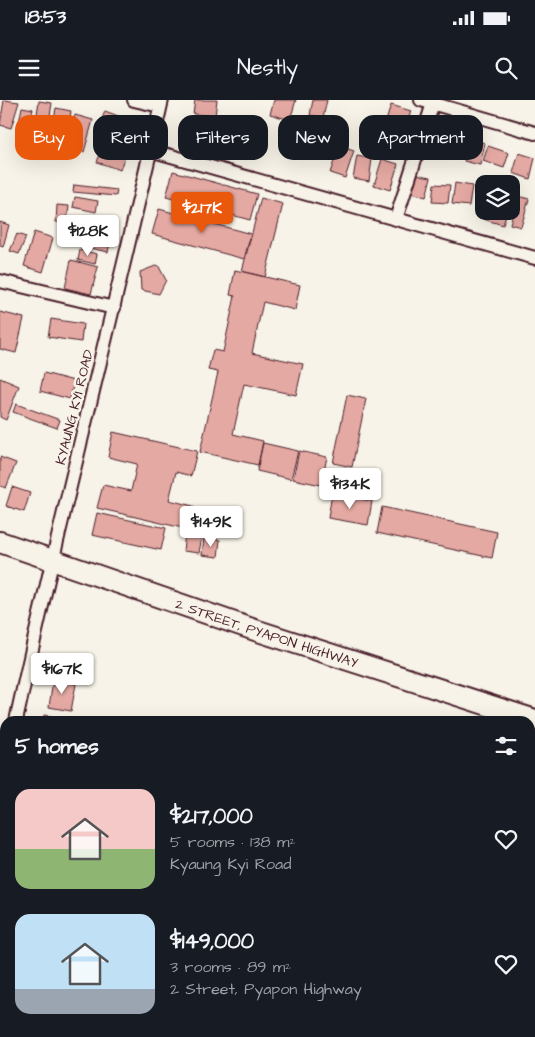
<!DOCTYPE html>
<meta charset="utf-8">
<style>
:root{--surface:#171b24;--page:#242831;--text:#f1f3f6;--muted:#9ea1a6;--accent:#ea580c}
body{margin:0;font-family:"Architects Daughter",sans-serif;background:var(--page);color:var(--text);height:100vh;display:flex;flex-direction:column;font-size:19px;white-space:nowrap}
*{box-sizing:border-box;margin:0}
p{font-size:16px;color:var(--muted)}
.icon{flex:none;width:28px;height:28px;fill:none;stroke:currentColor;stroke-width:2;stroke-linecap:round;stroke-linejoin:round}
.map{position:relative;flex:1;overflow:hidden}
.panel{position:absolute;left:0px;top:616px;width:535px;height:321px;display:flex;flex-direction:column;background:var(--surface);border-radius:15px 15px 0 0;box-shadow:0 5px 20px #0002}
.panel>*{flex:none}
.top-card{position:absolute;left:15px;top:15px;width:505px;height:45px;display:flex;gap:10px}
.buttons{position:absolute;left:475px;top:75px;display:grid;gap:10px}
.buttons a{display:grid;place-items:center;width:45px;height:45px;border-radius:10px;background:var(--surface);box-shadow:0 5px 20px #0002;font-size:25px}
.price{position:absolute;translate:-50% -42px;padding:0 11px;border-radius:5px;background:#fff;color:#222;font-size:16px;line-height:32px;filter:drop-shadow(0 1px 2px #0008)}
.price::after{content:'';position:absolute;left:50%;top:30px;width:15px;height:11px;margin-left:-8px;background:inherit;clip-path:polygon(0 0,100% 0,50% 100%)}
.price.selected{background:var(--accent);color:#fff}
ul{padding:0;list-style:none}
li{display:flex;align-items:center;gap:15px;height:125px;padding:0 15px}
li span{display:grid;place-items:center;flex:none;width:140px;height:100px;border-radius:15px;color:#555}
li>.icon{margin-inline-start:auto}
span .icon{width:60px;height:60px;fill:#fffc;stroke-width:1}
li b{font-size:21px}
h2{display:flex;justify-content:space-between;align-items:center;height:60px;padding:0 15px;font-size:21px}
.tag{padding:0 18px;border-radius:15px;background:var(--surface);box-shadow:0 5px 20px #0002;font-size:18px;line-height:45px}
.tag.selected{background:var(--accent);color:#fff}
.status{display:flex;justify-content:space-between;align-items:center;height:35px;padding:0 25px;background:var(--surface);direction:ltr}
.status svg{height:14px;fill:currentColor}
header{display:flex;justify-content:space-between;align-items:center;height:65px;padding:0 15px;background:var(--surface);font-size:22px;font-weight:600}
.map>svg:first-child{display:block}
</style>
<div class="status"><b>18:53</b><svg viewBox="0 0 49 12"><path d="M0 12V9h3v3zM5 12V6h3v6zM10 12V3h3v9zM15 12V0h3v12zM26 1h20v11H26zM47 4h2v5h-2z"/></svg></div>
<header><svg class="icon" aria-label="menu" viewBox="0 0 24 24"><path d="M4 6h16M4 12h16M4 18h16"/></svg>Nestly<svg class="icon" aria-label="search" viewBox="0 0 24 24"><circle cx="10" cy="10" r="6"/><path d="M15 15l6 6"/></svg></header>
<div class="map">
<svg width="535" height="937" viewBox="0 0 535 937">
<rect width="100%" height="100%" fill="#f7f3e8"/>
<filter id="ink" filterUnits="userSpaceOnUse"><feTurbulence type="fractalNoise" baseFrequency=".02" numOctaves="2"/><feDisplacementMap in="SourceGraphic" scale="10" xChannelSelector="R" yChannelSelector="G"/><feConvolveMatrix kernelMatrix="1 2 1 2 8 2 1 2 1" color-interpolation-filters="sRGB"/></filter>
<g filter="url(#ink)">
<path fill="#94daf6" stroke="#768fa5" d="M530,816L535,817V937H83L84,932H530Z"/>
<path fill="#e4a9a2" stroke="#4a1f2b" d="M4,0L19,2L11,28L0,25Z
M195,0H217L215,16L193,14Z
M274,0H296L290,20L270,14Z
M313,0H327L323,18L310,15Z
M39,1L52,3L47,35L34,33Z
M391,5L411,11L398,50L379,44Z
M22,7L33,9L27,35L17,33Z
M56,8L71,11L67,35L52,32Z
M105,11L145,26L136,50L96,35Z
M75,15L93,20L84,52L66,46Z
M193,21L221,26L218,45L190,40Z
M306,32L327,36L324,53L304,50Z
M450,35L464,38L460,54L446,51Z
M469,39L485,43L480,65L464,61Z
M104,44L126,52L120,70L97,62Z
M339,46L354,51L345,78L330,73Z
M488,46L509,53L504,68L483,61Z
M519,53L535,58L530,79L513,73Z
M357,56L372,59L369,81L353,78Z
M382,59L398,64L390,90L374,85Z
M173,71L257,94L250,120L166,97Z
M416,74L431,77L426,97L411,93Z
M455,83L472,86L469,106L452,104Z
M434,84L450,85L448,103L432,102Z
M74,85L117,90L116,96L73,92Z
M517,96L529,99L521,127L510,124Z
M75,97L98,101L96,112L73,107Z
M261,98L283,104L265,177L242,171Z
M57,105L69,106L67,123L56,122Z
M159,109L251,134L244,159L152,134Z
M485,111H507L503,125L483,119Z
M0,122L9,125L3,147L0,146Z
M85,123L113,129L108,152L80,146Z
M34,132L53,138L43,172L24,166Z
M17,134L26,137L19,154L10,151Z
M80,150L97,154L95,164L78,160Z
M71,160L98,167L91,194L65,188Z
M158,165L166,180L159,194L141,190L140,172Z
M235,170L300,185L295,210L263,202L252,253L303,264L296,295L244,284L233,334L263,341L258,365L200,352L218,272L208,270L213,250L223,252L235,196L230,195Z
M0,212L24,218L16,253L0,249Z
M51,219L83,224L81,242L48,237Z
M44,273L74,281L70,299L40,291Z
M0,278L19,286L6,320L0,317Z
M347,295L366,299L352,367L333,363Z
M16,304L60,320L57,328L13,312Z
M113,332L197,351L191,376L176,372L169,400L193,406L187,429L97,408L103,385L131,391L137,364L108,357Z
M263,343L298,351L291,379L257,371Z
M299,351L327,357L321,385L293,379Z
M0,357L16,363L6,388L0,386Z
M12,387L30,393L24,412L6,406Z
M332,394L372,401L368,425L328,418Z
M382,407L497,432L492,458L377,433Z
M97,413L166,428L161,450L92,435Z
M185,434L202,436L199,453L183,451Z
M204,438L220,440L218,457L202,455Z
M53,580L76,584L71,611L49,607Z
M44,615L80,621H42Z
M4,783L5,784V810L0,808Z
M0,870L5,872V887L0,905Z"/>
<g fill="none" stroke-linecap="round" stroke-linejoin="round">
<defs>
<path id="minor" d="M134,0L160,6
M421,0L535,33
M150,50L535,158
M396,119L434,0
M0,181L114,208
M16,621C61,413 115,208 162,0
M0,640L5,642
M0,690L5,670"/>
<g id="primary">
<path id="s1" d="M0,442L255,530L535,620"/>
</g>
</defs>
<use href="#minor" stroke="#4a1f2b" stroke-width="16"/>
<use href="#primary" stroke="#4a1f2b" stroke-width="24"/>
<use href="#minor" stroke="#f7f3e8" stroke-width="12"/>
<use href="#primary" stroke="#f7f3e8" stroke-width="20"/>
</g>
</g>
<g text-anchor="middle" stroke-width="5" stroke-linejoin="round" paint-order="stroke">
<g font-size="14" fill="#4a1f2b" stroke="#f7f3e8">
<text transform="translate(74 307) rotate(-76)" y="5">KYAUNG KYI ROAD</text>
<text dy="5" stroke="none"><textPath href="#s1" startOffset="282">2 STREET, PYAPON HIGHWAY</textPath></text>
</g>
</g>
</svg>
<div class="buttons">
<a><svg class="icon" aria-label="layers" viewBox="0 0 24 24"><path d="M12 4l9 5-9 5-9-5zM3 14l9 5 9-5"/></svg></a>
</div>
<b class="price selected" style="left:202px;top:134px">$217K</b>
<b class="price" style="left:88px;top:157px">$128K</b>
<b class="price" style="left:350px;top:410px">$134K</b>
<b class="price" style="left:211px;top:448px">$149K</b>
<b class="price" style="left:62px;top:595px">$167K</b>
<div class="top-card">
<a class="tag selected">Buy</a>
<a class="tag">Rent</a>
<a class="tag">Filters</a>
<a class="tag">New</a>
<a class="tag">Apartment</a>
</div>
<section class="panel">
<h2>5 homes<svg class="icon" aria-label="filters" viewBox="0 0 24 24"><path d="M4 7h16M4 17h16"/><circle cx="9" cy="7" r="2"/><circle cx="15" cy="17" r="2"/></svg></h2>
<ul>
<li><span style="background:linear-gradient(#f6c9c9 60%,#8fb573 0)"><svg class="icon" aria-label="home" viewBox="0 0 24 24"><path d="M3 11l9-7 9 7M6 9v11h12V9"/></svg></span><div><b>$217,000</b><p>5 rooms · 138 m²</p><p>Kyaung Kyi Road</p></div><svg class="icon" aria-label="heart" viewBox="0 0 24 24"><path d="M12 20l-8-8c-3-5 5-10 8-4 3-6 11-1 8 4z"/></svg></li>
<li><span style="background:linear-gradient(#bfe0f5 75%,#9aa5b1 0)"><svg class="icon" aria-label="home" viewBox="0 0 24 24"><path d="M3 11l9-7 9 7M6 9v11h12V9"/></svg></span><div><b>$149,000</b><p>3 rooms · 89 m²</p><p>2 Street, Pyapon Highway</p></div><svg class="icon" aria-label="heart" viewBox="0 0 24 24"><path d="M12 20l-8-8c-3-5 5-10 8-4 3-6 11-1 8 4z"/></svg></li>
</ul>
</section>
</div>
